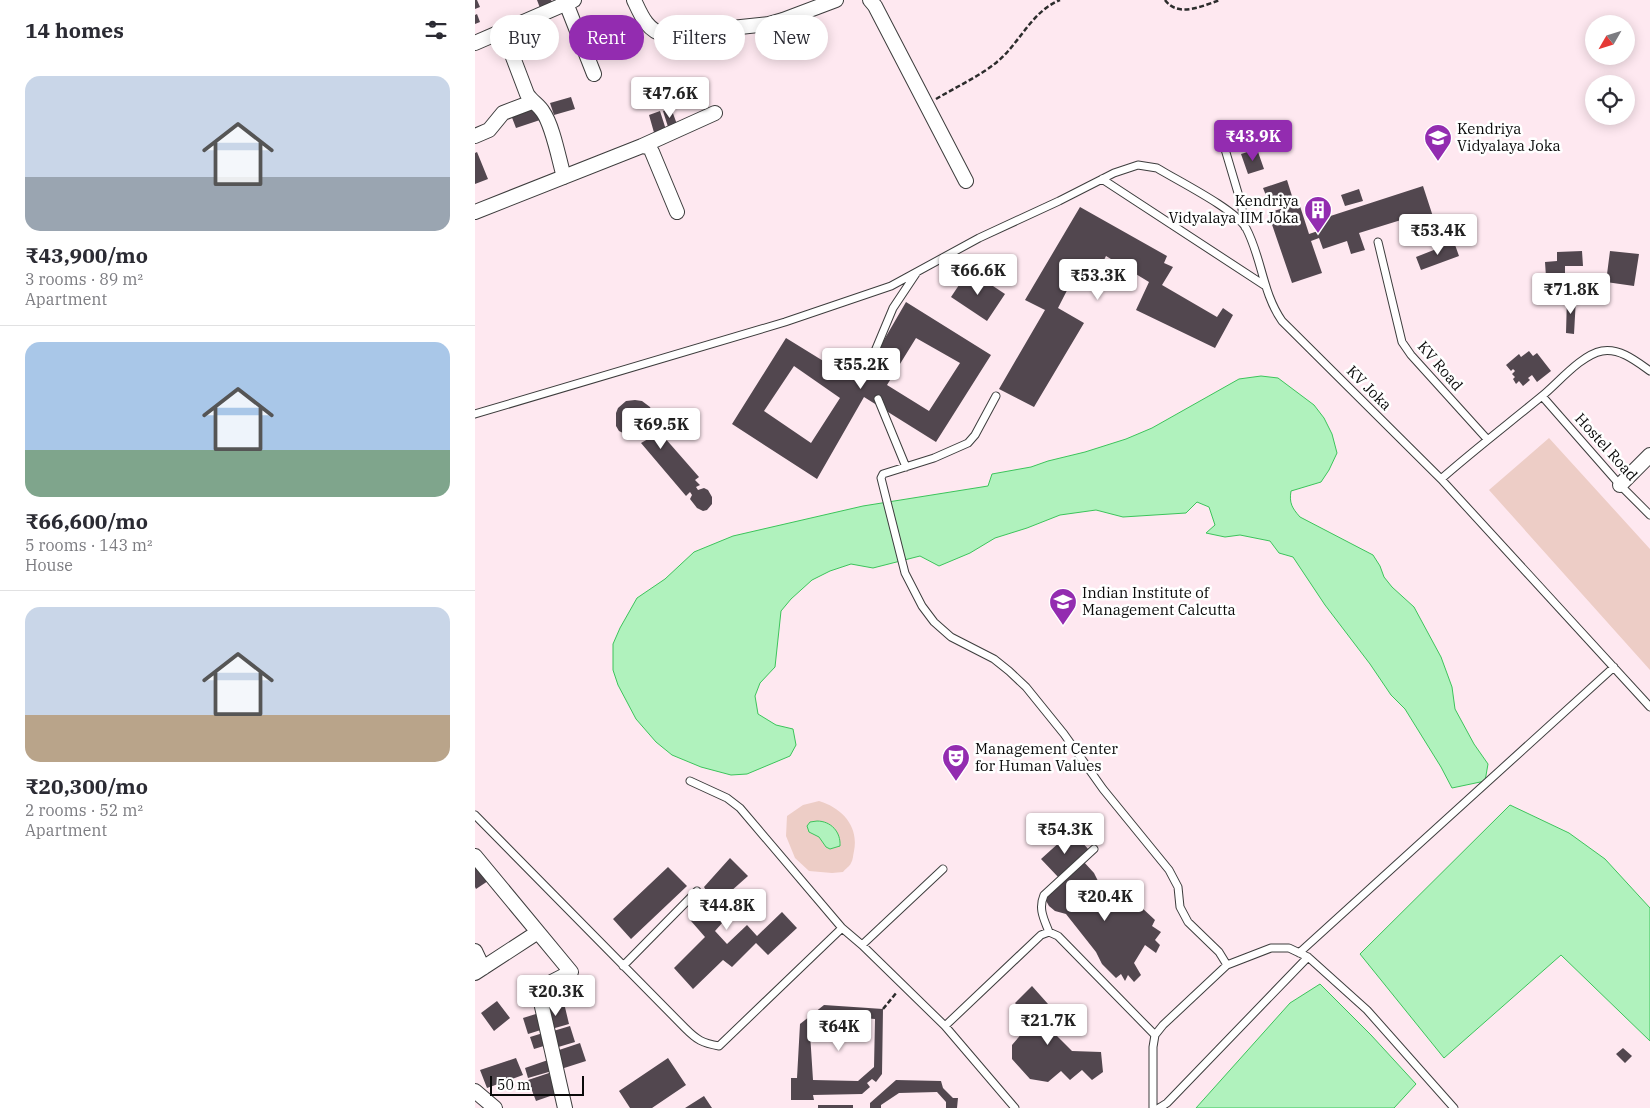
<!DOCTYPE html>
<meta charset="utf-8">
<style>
:root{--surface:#fff;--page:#f2f2f3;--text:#2b2b33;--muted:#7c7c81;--line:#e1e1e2;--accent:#932cb0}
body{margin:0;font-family:"IBM Plex Serif",serif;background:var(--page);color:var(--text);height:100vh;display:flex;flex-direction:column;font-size:19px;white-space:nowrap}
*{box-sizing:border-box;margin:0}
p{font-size:16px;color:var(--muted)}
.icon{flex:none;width:28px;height:28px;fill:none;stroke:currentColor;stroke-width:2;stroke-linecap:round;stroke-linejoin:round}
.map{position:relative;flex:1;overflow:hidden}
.side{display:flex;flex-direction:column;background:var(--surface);width:475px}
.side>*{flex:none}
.banner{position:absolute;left:15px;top:15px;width:475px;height:45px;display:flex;gap:10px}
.needle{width:32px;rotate:231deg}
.tools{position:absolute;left:1110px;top:15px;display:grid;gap:10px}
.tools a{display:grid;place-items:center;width:50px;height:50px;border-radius:50%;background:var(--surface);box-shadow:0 2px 12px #0003;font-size:25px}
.scale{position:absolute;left:15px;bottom:12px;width:94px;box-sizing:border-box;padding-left:5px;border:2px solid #0a0a0a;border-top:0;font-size:14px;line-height:18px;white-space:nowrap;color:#0a0a0a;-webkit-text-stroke:4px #fff;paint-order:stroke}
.price{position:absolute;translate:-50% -42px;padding:0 11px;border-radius:5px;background:#fff;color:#222;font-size:16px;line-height:32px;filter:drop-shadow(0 1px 2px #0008)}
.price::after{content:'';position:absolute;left:50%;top:30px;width:15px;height:11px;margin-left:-8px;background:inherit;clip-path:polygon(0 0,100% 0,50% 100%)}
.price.current{background:var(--accent);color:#fff}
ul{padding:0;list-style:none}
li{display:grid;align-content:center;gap:10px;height:265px;padding:0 25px}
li+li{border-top:1px solid var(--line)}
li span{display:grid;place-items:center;height:155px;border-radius:15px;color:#555}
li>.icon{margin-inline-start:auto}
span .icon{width:90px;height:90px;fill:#fffc;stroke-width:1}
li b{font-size:21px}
h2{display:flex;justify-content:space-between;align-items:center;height:60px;padding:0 25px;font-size:21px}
.tag{padding:0 18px;border-radius:22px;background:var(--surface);box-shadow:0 2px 12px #0003;font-size:18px;line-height:45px}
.tag.current{background:var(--accent);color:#fff}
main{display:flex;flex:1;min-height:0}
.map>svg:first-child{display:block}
</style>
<main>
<section class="side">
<h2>14 homes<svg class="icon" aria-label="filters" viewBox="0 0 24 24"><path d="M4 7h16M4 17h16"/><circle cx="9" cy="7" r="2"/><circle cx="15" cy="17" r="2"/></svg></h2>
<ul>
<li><span style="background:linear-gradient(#c9d6e8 65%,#9aa5b1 0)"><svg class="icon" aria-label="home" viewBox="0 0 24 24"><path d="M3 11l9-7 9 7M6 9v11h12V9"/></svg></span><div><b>₹43,900/mo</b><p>3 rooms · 89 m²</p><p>Apartment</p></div></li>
<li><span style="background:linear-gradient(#a9c7e8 70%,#7fa58c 0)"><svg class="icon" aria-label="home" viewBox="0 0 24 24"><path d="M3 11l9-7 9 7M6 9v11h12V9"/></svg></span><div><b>₹66,600/mo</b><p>5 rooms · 143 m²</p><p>House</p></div></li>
<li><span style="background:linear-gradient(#c9d6e8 70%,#b9a48a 0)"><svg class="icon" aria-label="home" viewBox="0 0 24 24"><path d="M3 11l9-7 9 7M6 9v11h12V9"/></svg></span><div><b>₹20,300/mo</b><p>2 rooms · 52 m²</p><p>Apartment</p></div></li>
</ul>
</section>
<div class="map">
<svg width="1175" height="1108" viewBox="0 0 1175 1108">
<rect width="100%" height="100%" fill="#fee8f0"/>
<path fill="#edcdc6" d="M1074,438L1175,549V670L1014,490Z
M344,801C367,808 384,826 379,851C378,855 378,860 376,863C375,866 370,869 368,872L357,873L334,871L320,858L311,836L312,816L328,805Z"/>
<path fill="#b0f2bd" stroke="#3cc45b" d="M786,376L803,378L839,405L849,418L857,434L862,453L854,470L846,482L816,491C814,503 817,508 825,517L898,555L905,566L909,577L917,587L939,607L966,657L977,687L980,709L999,744L1013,764L1010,781L977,788L966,767L930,709L916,695L895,664L850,605L818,557L804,553L795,541L765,535L750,537L731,533L740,525L734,507L722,502L711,513L648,517L621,510L585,515L552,528L520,538L495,553L464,566L445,556L398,568L376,564L355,571L337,580L316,599L306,611L300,667L285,683L280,696L283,714L301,725L318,729L321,745L315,756L272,774L256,775L226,767L197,755L181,742L161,719L143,685L138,670V644L145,628L162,598L190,579L219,552L258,536L388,506L513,486L517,474L556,467L573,461L610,452L651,439L677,428L764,379Z
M1035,805L1094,833L1130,859L1175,908V1041L1086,955L969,1058L885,954Z
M342,821C356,821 366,832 365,846L355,849L351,847L344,837L334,832L332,826L335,822Z
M845,984L896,1035L941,1084L919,1108H721L815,1003Z"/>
<path fill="#52474f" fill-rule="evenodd" d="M0,0H2L5,7L0,9Z
M62,0H76L78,3L65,8Z
M2,14L5,22L0,24V15Z
M96,97L100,109L79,115L75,103Z
M61,107L65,120L41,128L36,115Z
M196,108L203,127L194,130L188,111Z
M185,111L192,133L180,136L174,115Z
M782,149L789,169L773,174L766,154Z
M2,152L13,179L0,184V153Z
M812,180L817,196L794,203L788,188Z
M948,186L964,235L934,244L926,220L884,233L890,250L876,254L872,241L848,249L844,238L836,241L847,273L817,283L793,213L824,203L834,234L843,231L840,221Z
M884,189L888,201L870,206L866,195Z
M605,207L692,256L689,263L698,267L687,285L742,317L748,308L758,315L740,348L661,310L674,282L631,256L623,272L606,263L583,308L609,323L559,407L524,389L570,310L550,300Z
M979,242L984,256L946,270L941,257Z
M1107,251L1108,266H1090V277H1071L1070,262L1082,261V252Z
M1135,251L1164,254L1159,286L1131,282Z
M494,270L530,294L512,321L476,297Z
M1092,297L1101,298L1099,334L1091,333Z
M431,302L516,355L461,442L389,397L342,479L257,424L311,338L384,383ZM441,338L485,363L454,411L412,385ZM319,366L365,398L336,443L289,411Z
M1054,351L1058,356L1062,353L1076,371L1062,382L1057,375L1053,378L1055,380L1048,386L1044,381L1041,384L1038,379L1040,377L1037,374L1040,371L1038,369L1036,371L1031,365L1044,354L1046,357Z
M160,400L167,401L175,407L179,415V425L177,429L178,433L182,429L224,477L220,480L225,485L221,487L223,490L229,488L233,490L237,497V504L232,510L228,511L222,508L215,499L217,495L215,492L211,496L166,443L173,439L169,435L158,438L144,431L141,426V413L143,408L151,401Z
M597,831L614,850L584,878L566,859Z
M255,858L273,876L246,900L256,913L240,931L252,944L272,925L282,936L307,912L322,928L293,955L281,943L257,967L248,960L218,989L199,968L230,937L216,921L237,901L229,887Z
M608,861L619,873L623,881V887L661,912L665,906L680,920L677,926L686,932L680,940L685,945L681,953L670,945L659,963L666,975L659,982L653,975L650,981L646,974L641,978L627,964L621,952L591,914L580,911L574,906L570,899Z
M0,864L13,881L1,889L0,887Z
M193,867L212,886L156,939L138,919Z
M557,986L573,1004L569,1023L597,1051L626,1052L628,1072L617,1080L607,1070L595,1080L586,1071L573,1082L555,1079L537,1059V1045L548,1032L541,1023L549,1013L540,1003Z
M22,1001L35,1018L19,1031L6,1013Z
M89,1003L94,1024L73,1030L68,1009Z
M349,1005L408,1009L407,1074L401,1082L397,1079L392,1083L395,1087L387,1094L338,1095L339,1100H316V1078H322L325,1024ZM352,1015L400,1019L399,1067L383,1081L338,1080L335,1033Z
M64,1013L69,1029L53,1034L48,1018Z
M95,1026L100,1042L80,1048L75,1032Z
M68,1033L72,1045L59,1049L55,1037Z
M105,1043L111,1061L86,1069L81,1051Z
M1148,1048L1157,1056L1150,1063L1141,1054Z
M41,1058L48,1075L12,1088L5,1070Z
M193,1058L211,1085L177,1108H155L144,1091Z
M73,1060L77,1071L53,1078L50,1068Z
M74,1073L81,1094L61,1101L53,1080Z
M421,1080L466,1081L468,1088L478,1098H483L482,1108H471V1102L462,1092L424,1093L406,1105V1108H395V1103Z
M229,1096L237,1108H210Z
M343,1105H378V1108H343Z"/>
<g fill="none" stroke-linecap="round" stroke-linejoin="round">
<defs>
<path id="service" d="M744,129L766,203L770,227
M627,179L789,285
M903,242L927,342L936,355L1012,439
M400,351L418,308L442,272
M521,396L500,435L493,443L459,458L408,474L406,478L430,573L447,606L459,622L476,637L519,659L534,671L551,687L589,734L628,789L694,870L703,887L705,907L713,922L744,952L752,965
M1067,396L1145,485L1175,515
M403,399L431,467
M0,414L310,322L416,286L504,238L584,201L639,173L663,165L682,168C703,181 760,209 771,228C787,258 787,292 807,321L966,479L1175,707
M966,479C999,450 1033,424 1067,396C1084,382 1106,355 1127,351C1145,348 1161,361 1175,371
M215,781L252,798L265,808L367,928L387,945L470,1026L540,1108
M0,815L210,1028C222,1040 227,1043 244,1046L367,928
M574,932C569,919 563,909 569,895L619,849
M387,945L468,869
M824,953L1139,667
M148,966L222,891
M470,1026L566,935L574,932L583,936L680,1035
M678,1108V1047L680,1035L688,1025L752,965L796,948H814L833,957L892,1010L979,1108
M684,1108L692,1103L833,957"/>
<path id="minor" d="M159,0C166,15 172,31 190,35L294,24L308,20L361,0
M395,0L400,6L491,181
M91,3L119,74
M28,31L52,94C56,101 64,105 68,112C78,126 84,160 89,177
M0,43L99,0
M0,136L14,130L28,113L57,102
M167,146L240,113
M0,212L167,146L174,147L177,152L202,212
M1145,485L1175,455
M0,856L96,972L63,989L90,1108
M0,951L8,968
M0,973L63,932
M0,1091L20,1108"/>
</defs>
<use href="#service" stroke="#3d3d3d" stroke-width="9"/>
<use href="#minor" stroke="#3d3d3d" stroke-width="16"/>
<path stroke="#2c2c2c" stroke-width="2.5" stroke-dasharray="5 2.5" stroke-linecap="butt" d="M690,0C703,18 727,6 745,0
M461,99C481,87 505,76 522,62C544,44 557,11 585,0
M408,1009L422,992"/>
<use href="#service" stroke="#fff" stroke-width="7"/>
<use href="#minor" stroke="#fff" stroke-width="14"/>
</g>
<defs>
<symbol id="school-pin" viewBox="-11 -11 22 30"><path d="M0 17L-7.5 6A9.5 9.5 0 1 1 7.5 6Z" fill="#932cb0" stroke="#fff"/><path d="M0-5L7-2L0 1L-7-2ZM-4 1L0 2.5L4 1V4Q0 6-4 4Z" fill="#fff"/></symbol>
<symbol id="building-pin" viewBox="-11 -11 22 30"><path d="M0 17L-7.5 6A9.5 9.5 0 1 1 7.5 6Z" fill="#932cb0" stroke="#fff"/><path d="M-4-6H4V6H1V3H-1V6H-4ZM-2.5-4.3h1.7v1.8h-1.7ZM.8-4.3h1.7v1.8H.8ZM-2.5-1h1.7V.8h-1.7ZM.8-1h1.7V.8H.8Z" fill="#fff"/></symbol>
<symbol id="university-pin" viewBox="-11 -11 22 30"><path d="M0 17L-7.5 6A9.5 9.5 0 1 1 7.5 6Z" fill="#932cb0" stroke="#fff"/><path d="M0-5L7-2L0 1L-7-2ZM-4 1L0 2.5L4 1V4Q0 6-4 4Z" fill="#fff"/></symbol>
<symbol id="theatre-pin" viewBox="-11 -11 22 30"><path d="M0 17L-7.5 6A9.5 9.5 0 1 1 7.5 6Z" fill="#932cb0" stroke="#fff"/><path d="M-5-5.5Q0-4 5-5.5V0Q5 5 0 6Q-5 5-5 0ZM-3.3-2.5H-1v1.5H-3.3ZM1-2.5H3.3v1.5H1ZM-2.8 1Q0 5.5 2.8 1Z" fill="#fff"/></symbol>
</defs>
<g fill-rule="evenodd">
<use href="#school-pin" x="947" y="122" width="32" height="43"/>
<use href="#building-pin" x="827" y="194" width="32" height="43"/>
<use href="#university-pin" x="572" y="586" width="32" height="43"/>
<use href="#theatre-pin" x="465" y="742" width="32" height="43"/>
</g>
<g text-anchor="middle" stroke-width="5" stroke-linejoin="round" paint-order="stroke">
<g font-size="15" fill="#0a0a0a" stroke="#fff" text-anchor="start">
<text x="982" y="134">Kendriya<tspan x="982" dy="17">Vidyalaya Joka</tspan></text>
<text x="824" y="206" text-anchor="end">Kendriya<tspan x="824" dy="17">Vidyalaya IIM Joka</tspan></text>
<text x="607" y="598">Indian Institute of<tspan x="607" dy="17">Management Calcutta</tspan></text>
<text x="500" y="754">Management Center<tspan x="500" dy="17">for Human Values</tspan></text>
</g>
<g font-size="15" fill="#0a0a0a" stroke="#fff">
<text transform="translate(965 366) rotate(49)" y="5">KV Road</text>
<text transform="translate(894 388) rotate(45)" y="5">KV Joka</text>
<text transform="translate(1131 447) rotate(48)" y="5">Hostel Road</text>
</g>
</g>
</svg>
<div class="tools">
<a><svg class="needle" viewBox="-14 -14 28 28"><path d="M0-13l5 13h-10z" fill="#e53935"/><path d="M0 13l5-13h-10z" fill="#7c7c81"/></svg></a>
<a><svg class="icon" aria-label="locate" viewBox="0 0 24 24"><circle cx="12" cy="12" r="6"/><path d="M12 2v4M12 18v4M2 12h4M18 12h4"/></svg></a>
</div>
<div class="scale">50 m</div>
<b class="price" style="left:195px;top:119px">₹47.6K</b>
<b class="price current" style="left:778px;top:162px">₹43.9K</b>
<b class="price" style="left:963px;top:256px">₹53.4K</b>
<b class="price" style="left:503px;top:296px">₹66.6K</b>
<b class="price" style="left:623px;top:301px">₹53.3K</b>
<b class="price" style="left:1096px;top:315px">₹71.8K</b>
<b class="price" style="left:386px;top:390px">₹55.2K</b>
<b class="price" style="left:186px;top:450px">₹69.5K</b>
<b class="price" style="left:590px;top:855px">₹54.3K</b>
<b class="price" style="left:630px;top:922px">₹20.4K</b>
<b class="price" style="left:252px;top:931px">₹44.8K</b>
<b class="price" style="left:81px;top:1017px">₹20.3K</b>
<b class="price" style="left:573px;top:1046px">₹21.7K</b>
<b class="price" style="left:364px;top:1052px">₹64K</b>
<div class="banner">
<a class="tag">Buy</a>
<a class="tag current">Rent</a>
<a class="tag">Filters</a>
<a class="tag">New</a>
</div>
</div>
</main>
